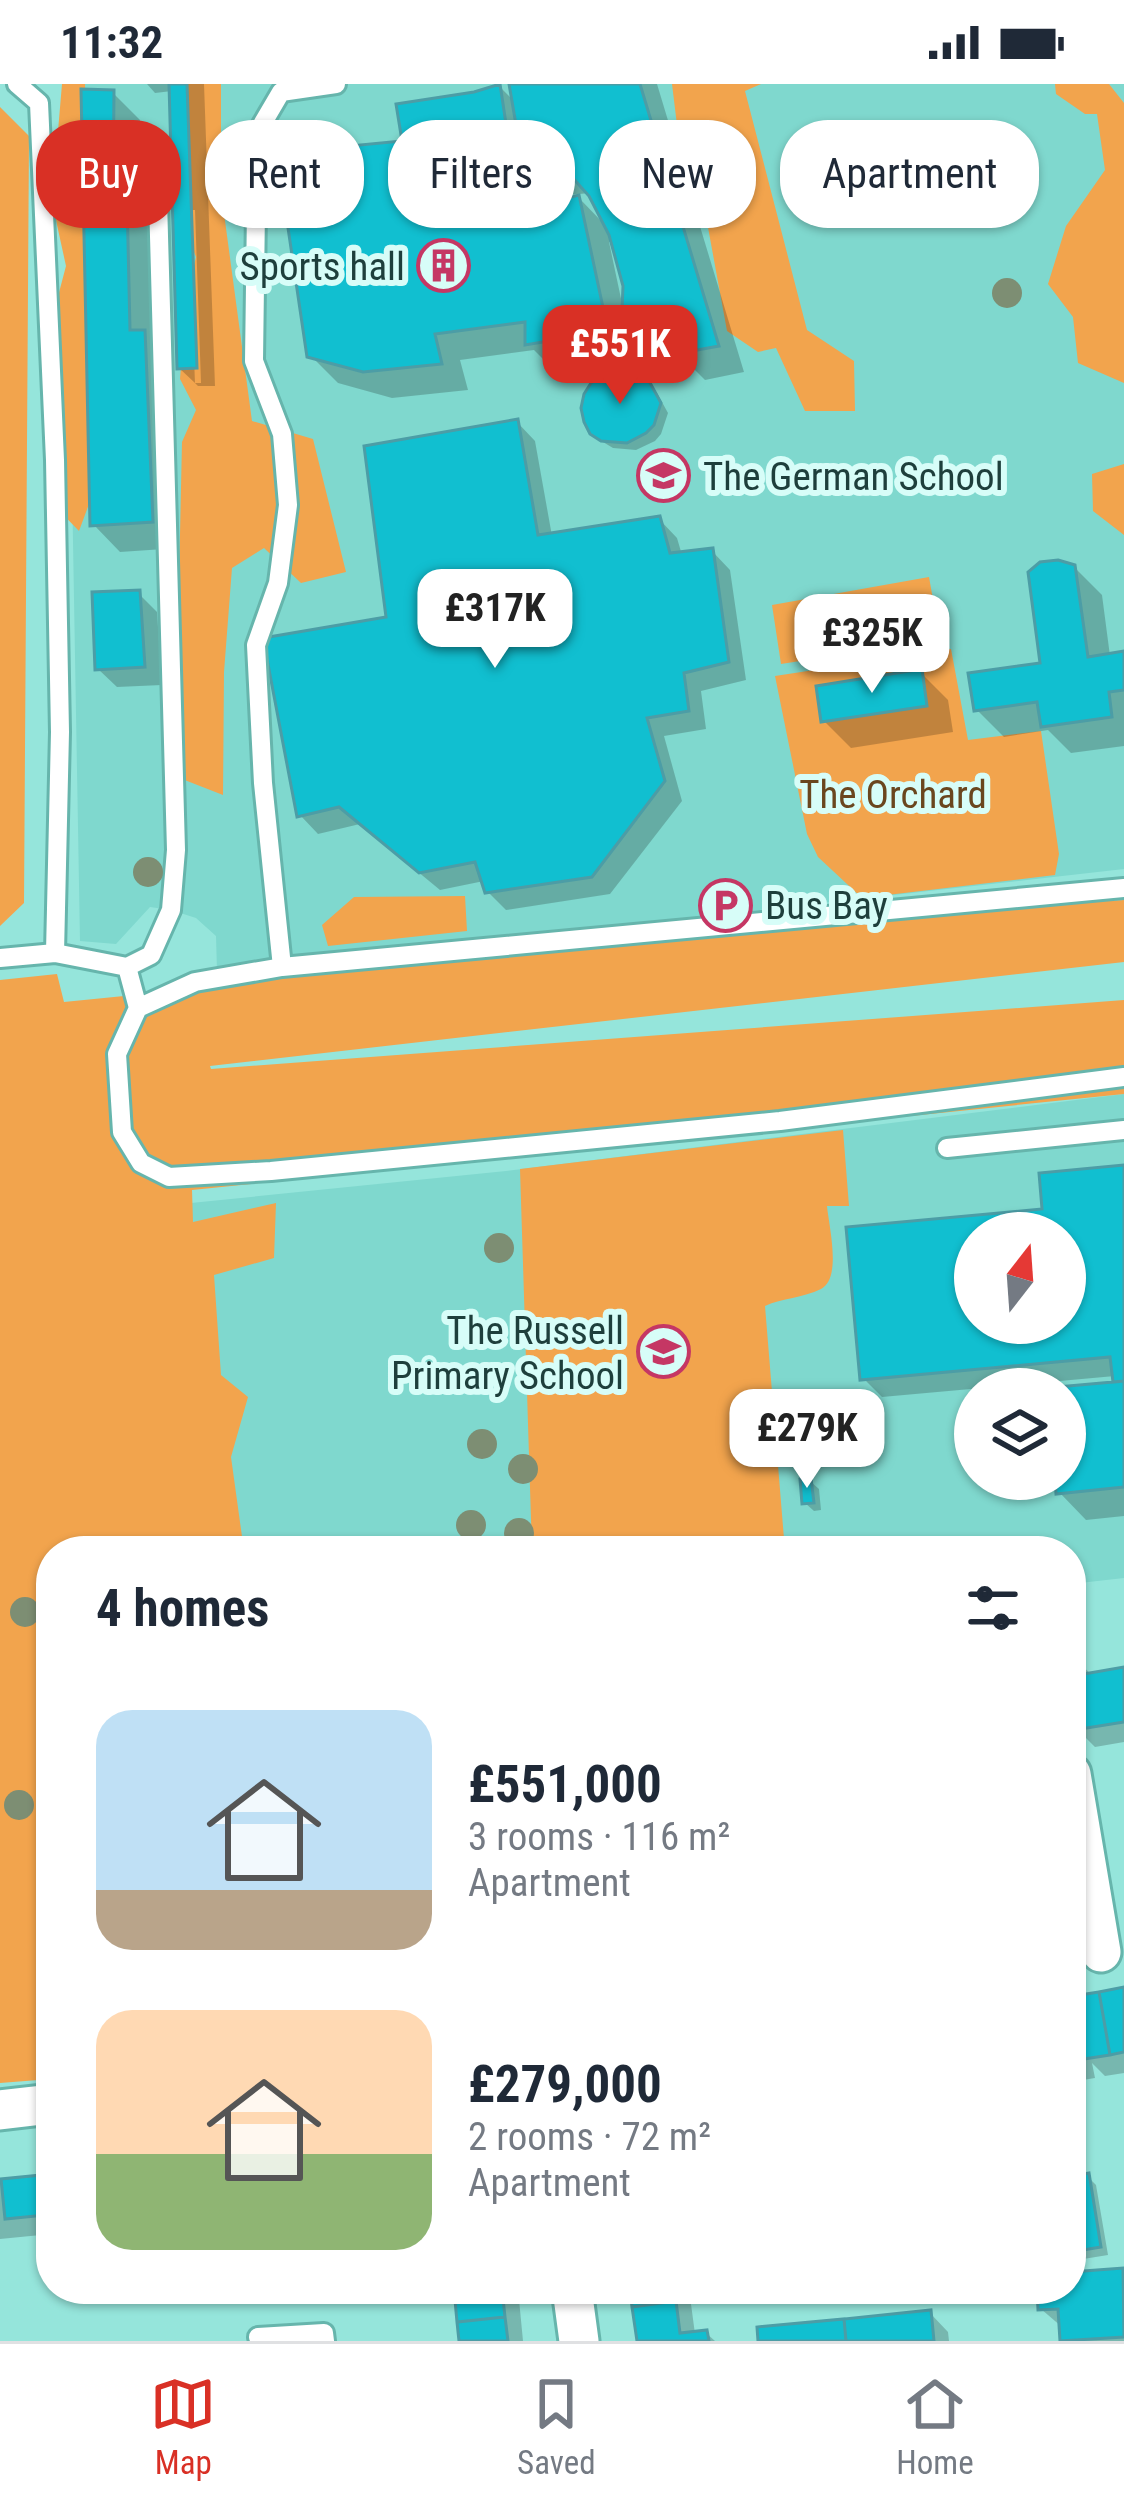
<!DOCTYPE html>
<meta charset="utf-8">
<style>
:root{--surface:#fff;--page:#f6f6f7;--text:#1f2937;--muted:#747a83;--line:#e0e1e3;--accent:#d93025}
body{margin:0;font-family:"Roboto Condensed",sans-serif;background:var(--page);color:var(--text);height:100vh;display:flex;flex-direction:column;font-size:45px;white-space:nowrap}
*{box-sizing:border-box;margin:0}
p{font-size:39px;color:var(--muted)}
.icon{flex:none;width:66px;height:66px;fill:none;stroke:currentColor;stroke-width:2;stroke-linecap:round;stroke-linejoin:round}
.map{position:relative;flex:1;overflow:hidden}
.panel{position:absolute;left:36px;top:1452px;width:1050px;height:768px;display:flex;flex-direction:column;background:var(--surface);border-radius:48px;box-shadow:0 3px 9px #0004}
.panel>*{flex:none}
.banner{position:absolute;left:36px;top:36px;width:1053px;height:108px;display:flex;gap:24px}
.needle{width:78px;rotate:17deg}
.controls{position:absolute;left:954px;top:1128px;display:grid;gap:24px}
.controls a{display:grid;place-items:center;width:132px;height:132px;border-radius:50%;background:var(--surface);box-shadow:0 3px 9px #0004;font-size:60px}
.price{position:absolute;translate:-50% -102px;padding:0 27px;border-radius:24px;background:#fff;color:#222;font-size:39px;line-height:78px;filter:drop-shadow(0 3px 6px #0008)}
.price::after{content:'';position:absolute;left:50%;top:72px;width:36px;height:27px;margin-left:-18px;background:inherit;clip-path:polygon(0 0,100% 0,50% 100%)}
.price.current{background:var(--accent);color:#fff}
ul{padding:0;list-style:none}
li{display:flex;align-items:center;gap:36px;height:300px;padding:0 60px}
li span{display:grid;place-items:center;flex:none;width:336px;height:240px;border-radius:36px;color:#555}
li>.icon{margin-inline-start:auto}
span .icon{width:144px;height:144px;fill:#fffc;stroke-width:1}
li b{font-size:51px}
h2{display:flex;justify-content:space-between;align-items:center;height:144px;padding:0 60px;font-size:51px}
.chip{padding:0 42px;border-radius:48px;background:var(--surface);box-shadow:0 3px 9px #0004;font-size:42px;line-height:108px}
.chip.current{background:var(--accent);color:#fff}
.status{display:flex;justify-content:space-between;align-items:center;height:84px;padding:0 60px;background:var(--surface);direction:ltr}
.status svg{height:33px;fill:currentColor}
.tabs{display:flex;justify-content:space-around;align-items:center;height:168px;border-top:3px solid var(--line);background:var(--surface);font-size:33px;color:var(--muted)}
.tabs a{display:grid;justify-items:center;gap:6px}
.tabs .current{color:var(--accent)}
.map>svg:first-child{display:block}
</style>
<div class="status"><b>11:32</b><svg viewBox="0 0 49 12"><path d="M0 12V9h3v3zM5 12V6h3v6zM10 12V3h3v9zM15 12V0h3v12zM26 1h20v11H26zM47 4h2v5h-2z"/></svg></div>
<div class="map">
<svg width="1124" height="2257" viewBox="0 0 1124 2257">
<rect width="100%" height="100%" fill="#95e5db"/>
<path fill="#7fd8ce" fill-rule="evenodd" d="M65,0H1124V785L217,887L216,852L196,834L171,826L150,823L116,860L80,857Z
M1124,1010V1494L1071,1500V1467H215L191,1119L506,1087ZM975,1149H1065V1239H975ZM975,1305H1065V1395H975Z"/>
<path fill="#f2a44d" d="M62,0H85L96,401L79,447L45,412L42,273L66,182L52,118Z
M181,0H221V107L252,337L313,355L346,488L301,499L264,464L232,484L224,588L223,711L182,695L178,543L182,358L196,326L180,295L187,209L196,173L185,147Z
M672,0H761L745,7L807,246L854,277L855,327H805L776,264L758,268L727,247L703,116L678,102L677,41Z
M1055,0H1109L1124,19V299L1078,279L1073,233L1048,200L1066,142L1105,86L1097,30H1085L1056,10Z
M0,23L29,52L24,819L0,842Z
M1124,380V451L1093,427L1092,390Z
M929,493L940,555L781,580L772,521Z
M951,565L968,656L1041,647L1059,770L1055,791L862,814L818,773L807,750L775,592Z
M465,812L467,847L328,862L322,841L354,813Z
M1124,816V878L210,982L211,985L1124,916V1010L192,1106L193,1138L276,1119L274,1174L214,1191L221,1291L248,1313L231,1373L244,1467H51V1995L0,1999V896L57,890L64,918L174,907L195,898L820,832Z
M843,1046L849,1122H827C829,1143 842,1194 821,1205C803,1214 782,1214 765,1222L785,1467H532L520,1085Z"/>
<path fill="#0003" fill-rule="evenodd" d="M147,0H204L215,302H198L195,299H201L195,126H189V142L195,299L179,284L172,7L155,9Z
M512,0H657L744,288L705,296L686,277L651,276L629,254L633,274L555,287L534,266L460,276L468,306L392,314L338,299L310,271L405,59L475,11L499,2L515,18ZM536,94L554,112L591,109L607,143L579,114L540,124ZM614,157L626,202L623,224L609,158Z
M113,9L140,36V51L152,60L151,113H140L139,132L153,146L171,276L179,464L120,468L93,440Z
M648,299L657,309L668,329L661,350L655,357L636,366L613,364L603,358L593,348Z
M517,338L535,357L552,452L659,435L677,454L682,471L712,467L730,486L746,596L701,607L706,645L664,652L682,717L610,810L506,826L487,807L484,797L440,806L360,740L318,750L300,731L389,535Z
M1074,483L1102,511L1110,572L1124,570V662L1071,669L1048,646L1004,653L976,625L1044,582Z
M138,509L157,528L162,601L117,603L98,585Z
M921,589L948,616L953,648L851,664L824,637Z
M1124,1084V1432L1086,1436L1059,1408L1058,1395H1065V1306L1120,1301L1115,1292L882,1313L863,1294L850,1146L1045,1128ZM975,1149H1065V1239H975Z
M810,1397L819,1405L821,1426L814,1427L805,1419Z
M1080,1580L1092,1591L1124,1586V1658L1095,1663L1082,1650L1071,1652V1581Z
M1071,1835L1074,1838L1084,1888L1071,1891Z
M1124,1907V1989L1105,1992L1092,1979L1095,1994L1071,1998V1916Z
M1071,2076L1096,2101L1108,2171L1071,2177Z
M41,2094L51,2104V2150L0,2155V2098Z
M1122,2188L1124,2257H1063L1062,2243L1041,2225L1040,2205H1071V2191Z
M457,2205H518L523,2257H462Z
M633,2205H689L695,2250L706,2249L715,2257H639Z
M930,2229L948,2248L949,2257H761Z"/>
<path fill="#11bfd0" stroke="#4c9da6" stroke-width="3" fill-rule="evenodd" d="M169,0H187L197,284L177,285Z
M500,0L519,126L579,111L608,247L525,261V238L435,250L442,280L363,288L307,273L277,69L402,57L396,20L474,8Z
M509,0H640L719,262L675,270L670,252L621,250L623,202L609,151L589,112L563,83L524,87Z
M81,5L114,6L113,115H127L130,246H145L153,438L90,442Z
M127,48H144V106H129Z
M615,286H627L649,297L661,319L654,341L646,349L627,359L601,357L590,350L584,338L581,324L584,310L591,299L602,290Z
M518,335L538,451L660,432L670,469L713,464L729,578L684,589L689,627L647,634L665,697L592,793L485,809L475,778L419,789L339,723L297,733L263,554L386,533L364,362Z
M1058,476L1075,481L1088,573L1124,567V606L1109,608L1112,633L1041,643L1037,618L974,627L968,589L1040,579L1028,488L1040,478Z
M140,506L145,583L95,586L92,508Z
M922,585L927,622L821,638L816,602Z
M1124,1081V1297L1113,1298L1110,1273L860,1296L846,1143L1042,1125L1039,1089ZM975,1149H1065V1239H975Z
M1124,1297V1403L1056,1410L1055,1395H1065V1305L1046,1304Z
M811,1394L814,1419L802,1420L800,1395Z
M1081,1576L1084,1590L1124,1583V1638L1074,1646L1071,1578Z
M1124,1903V1968L1110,1971L1099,1908Z
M1099,1908L1110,1971L1084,1975L1073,1912Z
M1073,1912L1081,1959L1075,1960L1078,1976L1071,1977Z
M1089,2089L1101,2163L1071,2168V2092Z
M42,2091L46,2131L5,2135L1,2095Z
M1123,2184L1124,2253L1060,2257L1058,2225L1038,2226L1037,2205H1071V2188Z
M454,2205H502L505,2233L457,2238Z
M630,2205H675L676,2217L632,2223Z
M676,2217L680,2249L707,2246L709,2257H637L632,2223Z
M931,2226L934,2257H846L844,2235Z
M505,2233L508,2257H459L457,2238Z
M844,2235L846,2257H758L757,2243Z"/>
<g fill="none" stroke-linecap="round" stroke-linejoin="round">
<defs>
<path id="service" d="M17,0L39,19L55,376L60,648L55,869L127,883L138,924
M1124,804L282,883L195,898L138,924L117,970L122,1048L141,1079L169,1093L271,1087L780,1037L1124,993
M0,874L55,869
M127,883L151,871L171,826L176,766L158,116
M282,883L263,699L256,561L278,499L288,421L282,350L254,277L257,49L281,8L336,0
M947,1064L1124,1046
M258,2253L324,2249L325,2257"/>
<path id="minor" d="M1071,1690L1101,1868
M0,2026L51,2020
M572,2205L579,2257"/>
</defs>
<use href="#service" stroke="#66b5ac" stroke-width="24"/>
<use href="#minor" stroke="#66b5ac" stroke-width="45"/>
<use href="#service" stroke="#fff" stroke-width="18"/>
<use href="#minor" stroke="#fff" stroke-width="39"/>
</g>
<g fill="#7d8e73">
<circle cx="1007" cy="209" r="15"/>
<circle cx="148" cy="788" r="15"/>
<circle cx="499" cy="1164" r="15"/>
<circle cx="482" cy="1360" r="15"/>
<circle cx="523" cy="1385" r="15"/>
<circle cx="471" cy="1441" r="15"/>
<circle cx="519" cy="1449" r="15"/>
<circle cx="25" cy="1528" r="15"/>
<circle cx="19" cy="1721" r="15"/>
</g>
<defs>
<symbol id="building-ring" viewBox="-11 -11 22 22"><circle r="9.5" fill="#d7fdf8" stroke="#c53764" stroke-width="1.5"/><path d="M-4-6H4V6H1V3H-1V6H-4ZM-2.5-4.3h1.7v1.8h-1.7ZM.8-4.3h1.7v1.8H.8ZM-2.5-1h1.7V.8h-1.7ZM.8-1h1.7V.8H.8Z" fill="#c53764"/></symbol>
<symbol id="school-ring" viewBox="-11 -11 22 22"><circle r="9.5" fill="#d7fdf8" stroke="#c53764" stroke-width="1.5"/><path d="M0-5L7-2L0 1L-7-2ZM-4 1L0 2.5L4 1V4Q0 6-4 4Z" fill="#c53764"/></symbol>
<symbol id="parking-ring" viewBox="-11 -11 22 22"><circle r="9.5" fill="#d7fdf8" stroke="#c53764" stroke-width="1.5"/><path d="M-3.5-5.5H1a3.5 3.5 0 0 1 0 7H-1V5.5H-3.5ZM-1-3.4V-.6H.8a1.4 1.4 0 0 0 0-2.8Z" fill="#c53764"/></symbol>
</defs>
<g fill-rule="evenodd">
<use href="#building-ring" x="414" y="152" width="59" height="59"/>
<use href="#school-ring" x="634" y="362" width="59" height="59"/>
<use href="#parking-ring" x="696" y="792" width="59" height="59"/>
<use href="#school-ring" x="634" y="1238" width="59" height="59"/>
</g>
<g text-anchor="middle" stroke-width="12" stroke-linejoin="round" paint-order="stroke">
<g font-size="39" fill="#1e3f3c" stroke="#d7fdf8" text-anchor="end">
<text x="405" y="196">Sports hall</text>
<text x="703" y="406" text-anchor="start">The German School</text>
<text x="765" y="835" text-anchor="start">Bus Bay</text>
<text x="624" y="1260">The Russell<tspan x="624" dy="45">Primary School</tspan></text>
</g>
<g font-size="39" fill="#6a461e" stroke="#d7fdf8">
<text x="893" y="724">The Orchard</text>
</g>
</g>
</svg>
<div class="controls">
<a><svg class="needle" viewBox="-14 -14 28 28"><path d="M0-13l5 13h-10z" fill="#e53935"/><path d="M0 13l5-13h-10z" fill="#747a83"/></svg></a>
<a><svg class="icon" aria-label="layers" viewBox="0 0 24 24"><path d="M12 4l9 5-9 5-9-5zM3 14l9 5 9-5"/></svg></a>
</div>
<b class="price current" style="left:620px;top:323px">£551K</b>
<b class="price" style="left:495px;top:587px">£317K</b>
<b class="price" style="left:872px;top:612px">£325K</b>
<b class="price" style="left:807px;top:1407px">£279K</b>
<div class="banner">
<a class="chip current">Buy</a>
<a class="chip">Rent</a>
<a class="chip">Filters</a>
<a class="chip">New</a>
<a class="chip">Apartment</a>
</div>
<section class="panel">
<h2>4 homes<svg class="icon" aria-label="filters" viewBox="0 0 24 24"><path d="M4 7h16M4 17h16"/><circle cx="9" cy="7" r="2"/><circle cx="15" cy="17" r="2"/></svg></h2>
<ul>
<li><span style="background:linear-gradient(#bfe0f5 75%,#b9a48a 0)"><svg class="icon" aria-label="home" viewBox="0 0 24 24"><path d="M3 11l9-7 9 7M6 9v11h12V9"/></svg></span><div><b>£551,000</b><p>3 rooms · 116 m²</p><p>Apartment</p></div></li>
<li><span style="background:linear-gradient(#ffd9b3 60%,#8fb573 0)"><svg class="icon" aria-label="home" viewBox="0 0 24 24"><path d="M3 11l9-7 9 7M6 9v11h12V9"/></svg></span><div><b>£279,000</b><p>2 rooms · 72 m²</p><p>Apartment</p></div></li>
</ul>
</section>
</div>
<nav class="tabs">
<a class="current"><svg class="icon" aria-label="map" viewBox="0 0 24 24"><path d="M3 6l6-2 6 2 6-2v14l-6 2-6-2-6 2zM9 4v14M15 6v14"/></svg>Map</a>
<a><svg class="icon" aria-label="saved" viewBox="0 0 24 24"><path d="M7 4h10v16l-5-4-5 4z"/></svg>Saved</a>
<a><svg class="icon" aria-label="home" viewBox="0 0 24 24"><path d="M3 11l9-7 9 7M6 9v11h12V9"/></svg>Home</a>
</nav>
